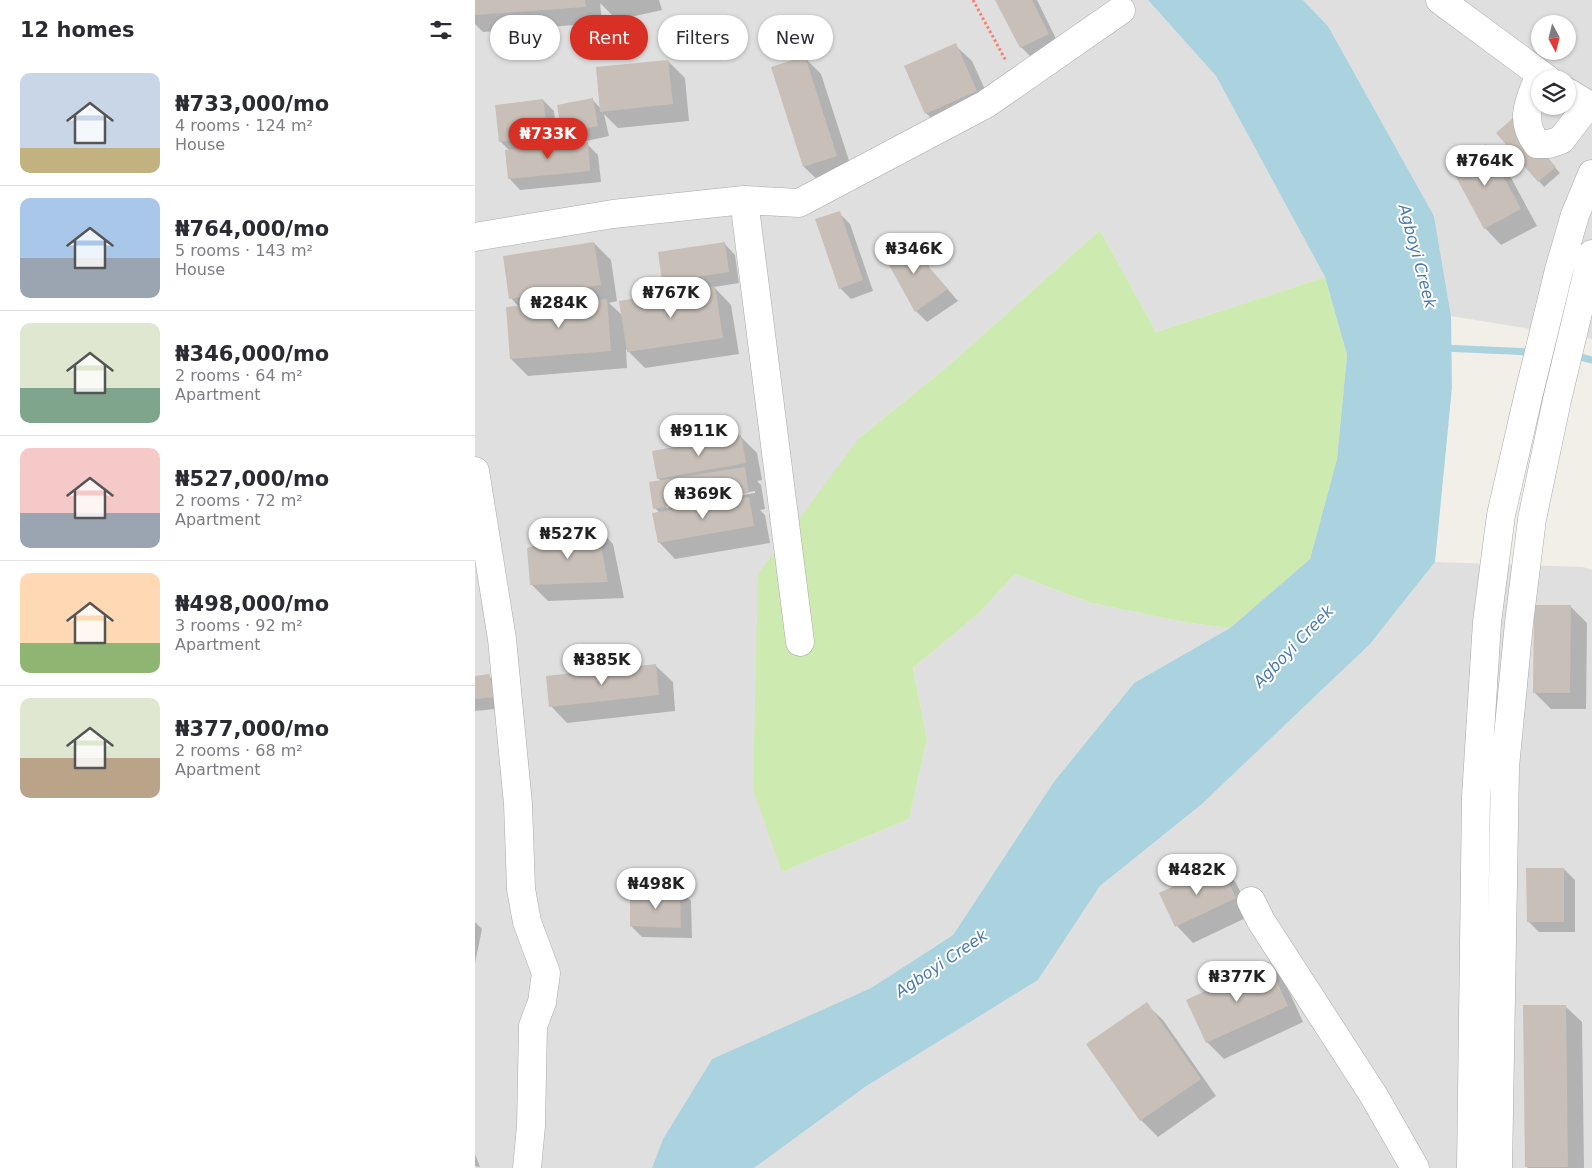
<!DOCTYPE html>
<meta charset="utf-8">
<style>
:root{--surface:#fff;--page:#f7f7f7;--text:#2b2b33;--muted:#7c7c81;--line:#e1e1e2;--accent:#d93025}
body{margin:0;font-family:"DejaVu Sans",sans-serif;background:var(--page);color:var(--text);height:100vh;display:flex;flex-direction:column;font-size:19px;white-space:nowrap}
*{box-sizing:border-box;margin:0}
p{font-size:16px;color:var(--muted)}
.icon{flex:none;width:28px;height:28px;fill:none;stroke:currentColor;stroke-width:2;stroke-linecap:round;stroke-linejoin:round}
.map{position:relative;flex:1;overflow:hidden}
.details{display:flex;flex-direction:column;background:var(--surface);width:475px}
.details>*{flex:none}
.banner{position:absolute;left:15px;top:15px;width:475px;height:45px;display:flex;gap:10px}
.needle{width:32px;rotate:173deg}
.controls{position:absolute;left:1056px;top:15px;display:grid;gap:10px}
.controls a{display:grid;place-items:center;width:45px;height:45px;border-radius:50%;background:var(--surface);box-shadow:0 1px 4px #0004;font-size:25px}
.price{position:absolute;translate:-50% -42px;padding:0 11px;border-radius:18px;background:#fff;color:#222;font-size:16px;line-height:32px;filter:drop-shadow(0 1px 2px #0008)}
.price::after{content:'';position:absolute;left:50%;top:30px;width:15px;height:11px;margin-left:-8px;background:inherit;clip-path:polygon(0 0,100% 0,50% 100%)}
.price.on{background:var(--accent);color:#fff}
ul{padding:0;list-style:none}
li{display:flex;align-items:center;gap:15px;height:125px;padding:0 20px}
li+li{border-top:1px solid var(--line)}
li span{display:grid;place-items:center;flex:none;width:140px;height:100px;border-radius:10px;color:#555}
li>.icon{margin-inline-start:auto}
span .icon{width:60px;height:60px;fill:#fffc;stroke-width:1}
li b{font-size:21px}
h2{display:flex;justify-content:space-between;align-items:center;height:60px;padding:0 20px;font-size:21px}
.chip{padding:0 18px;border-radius:22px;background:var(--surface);box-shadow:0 1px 4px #0004;font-size:18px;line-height:45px}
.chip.on{background:var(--accent);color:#fff}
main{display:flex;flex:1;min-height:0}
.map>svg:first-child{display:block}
</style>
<main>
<section class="details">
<h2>12 homes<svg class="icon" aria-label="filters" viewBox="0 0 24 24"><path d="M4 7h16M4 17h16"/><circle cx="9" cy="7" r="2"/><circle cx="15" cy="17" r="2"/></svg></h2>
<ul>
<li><span style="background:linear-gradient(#c9d6e8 75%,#c2b280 0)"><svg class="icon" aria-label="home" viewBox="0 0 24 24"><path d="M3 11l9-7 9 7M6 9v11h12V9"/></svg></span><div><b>₦733,000/mo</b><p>4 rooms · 124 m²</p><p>House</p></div></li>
<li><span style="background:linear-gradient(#a9c7e8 60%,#9aa5b1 0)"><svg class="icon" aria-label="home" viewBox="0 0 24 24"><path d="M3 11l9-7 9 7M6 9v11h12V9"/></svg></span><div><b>₦764,000/mo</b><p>5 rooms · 143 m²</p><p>House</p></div></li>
<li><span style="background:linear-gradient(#dfe7d0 65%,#7fa58c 0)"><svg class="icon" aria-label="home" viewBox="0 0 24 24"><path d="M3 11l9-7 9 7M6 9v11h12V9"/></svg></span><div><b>₦346,000/mo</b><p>2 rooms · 64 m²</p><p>Apartment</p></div></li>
<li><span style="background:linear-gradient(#f6c9c9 65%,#9aa5b1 0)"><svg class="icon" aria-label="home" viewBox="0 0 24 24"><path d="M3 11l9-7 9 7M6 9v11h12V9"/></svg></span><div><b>₦527,000/mo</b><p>2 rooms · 72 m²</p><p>Apartment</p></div></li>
<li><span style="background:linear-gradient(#ffd9b3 70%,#8fb573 0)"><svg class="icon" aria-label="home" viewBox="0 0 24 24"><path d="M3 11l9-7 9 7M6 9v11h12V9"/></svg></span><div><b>₦498,000/mo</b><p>3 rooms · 92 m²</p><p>Apartment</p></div></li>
<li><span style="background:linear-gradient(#dfe7d0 60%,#b9a48a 0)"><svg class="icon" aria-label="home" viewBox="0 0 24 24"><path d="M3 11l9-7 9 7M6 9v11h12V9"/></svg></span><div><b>₦377,000/mo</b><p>2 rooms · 68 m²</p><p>Apartment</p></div></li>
</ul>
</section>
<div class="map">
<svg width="1117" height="1168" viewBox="0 0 1117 1168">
<rect width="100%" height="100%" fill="#f2efe9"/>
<path fill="#e0dfdf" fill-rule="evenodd" d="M0,0H673L741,76L850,277L681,332L625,230L472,367L384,438L307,872L434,819L452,739L438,668L503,614L540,574L616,603L714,623L755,628L659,683L578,783L478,935L396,988L237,1059L188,1139L177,1168H0Z
M828,0H1117V339L976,316L959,216L853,26ZM1065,24H1092V51H1065ZM1065,79H1092V106H1065Z
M960,562L1108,567L1117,570V1168H279L390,1087L563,980L625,886L727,804L895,644Z"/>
<path fill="#cdebb0" d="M625,230L681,332L850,277L872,355L862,459L835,559L755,628L714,623L616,603L540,574L503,614L438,668L452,739L434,819L307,872L278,790L283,574L384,438L472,367Z"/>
<path fill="#aad3df" d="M673,0H828L853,26L959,216L976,316L977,387L960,562L895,644L727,804L625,886L563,980L390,1087L279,1168H177L188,1139L237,1059L396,988L478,935L578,783L659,683L755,628L835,559L862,459L872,355L850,277L741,76Z"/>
<path fill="#0003" fill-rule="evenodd" d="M0,0H184L187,10L142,20L125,3L127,23L8,32L0,24Z
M521,0H562L584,45L557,58L546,47Z
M480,45L497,61L518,107L468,129L451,113Z
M330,58L346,74L378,173L346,183L329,167L297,68Z
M193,61L210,78L214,121L143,128L129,114L134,136L102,143V145L112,144L123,155L126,182L45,190L34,178L35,151L26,142L68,100L79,111L83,146L101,145L88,132L117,99L126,109Z
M1043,125L1085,173L1069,187L1022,133Z
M1011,146L1028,163L1062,226L1026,245L1010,228Z
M364,213L375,224L398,291L376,299L365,288Z
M435,236L446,247L455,269L483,301L452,322L441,311L411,256Z
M119,243L136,260L142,301L134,303L148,316L200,294L188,282L249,243L260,255L264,283L239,287L256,305L264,354L170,368L151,349L152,368L53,376L36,359L44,307L36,298Z
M265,436L282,453L287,480L282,481L286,485L290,509L285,510L290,515L295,543L200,559L184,542L185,513L180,508L186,481L183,478ZM280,491V493L191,508V506Z
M122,527L138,544L149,598L73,601L56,584Z
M1095,606L1112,623L1111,709H1076L1059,692Z
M181,666L198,682L200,711L92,723L76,706Z
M13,675L24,687L30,708L0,711V677Z
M745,866L761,883L777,915L718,943L702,926Z
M1089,869L1100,880V932H1064L1053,921Z
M205,890L216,901L217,938L167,937L156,926Z
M0,922L7,929L0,963Z
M792,963L809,980L828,1022L749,1059L732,1042Z
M671,1004L688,1020L741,1096L683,1137L666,1120Z
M1090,1006L1107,1022L1109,1168H1053L1052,1167Z
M0,1154L5,1167L0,1166Z"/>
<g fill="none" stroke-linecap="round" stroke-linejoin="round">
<path stroke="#aad3df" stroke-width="7" d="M968,348L1057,352
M1098,355L1117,360"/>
</g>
<path fill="#c7bfb8" d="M0,0H110L111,7L0,15Z
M520,0H557L574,34L545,48Z
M481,43L502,91L450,114L429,66Z
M330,56L362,156L328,167L296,67Z
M193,60L198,104L125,112L121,67Z
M118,98L123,126L87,133L82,105Z
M68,99L73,136L24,142L20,105Z
M1038,118L1081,167L1063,182L1021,133Z
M113,142L115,171L33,179L30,150Z
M1011,144L1046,209L1009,229L974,164Z
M365,211L388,280L364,289L340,219Z
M435,234L444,256L473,289L440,312L409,256Z
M119,242L126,285L34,299L28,256Z
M250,242L254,272L187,282L183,252Z
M240,286L248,338L152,352L144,301Z
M132,299L136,351L35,359L31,307Z
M266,435L271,463L182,479L177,451Z
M270,467L274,493L178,509L174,482Z
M274,497L279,526L183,543L177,513Z
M122,526L133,582L55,585L52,548Z
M1059,605H1096L1095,693H1058Z
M181,664L184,695L74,707L71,676Z
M14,674L20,697L0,699V676Z
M745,864L761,898L700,927L684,893Z
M1051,868H1089V922H1052Z
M205,889L206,928L155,926V895Z
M793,962L813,1006L731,1043L711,1000Z
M672,1002L726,1079L665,1121L611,1044Z
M1048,1005H1091L1093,1167H1050Z"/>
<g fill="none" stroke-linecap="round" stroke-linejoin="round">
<defs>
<path id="minor" d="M965,0L1072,79
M1065,74C1055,100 1043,119 1062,144H1074L1086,140L1113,105
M1092,92L1117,107
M269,200L325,642
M0,237L138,214L269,200L324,203L511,104L646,10
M0,471L27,639L43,804L46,889L52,922L71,973L67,1002L58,1026L56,1126L52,1168
M776,901L786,921L899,1096L940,1168
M996,1168L1001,797L1012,622L1026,515L1053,397L1084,270L1100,215L1117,174
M1023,1168L1030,767L1044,623L1057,519L1082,400L1117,254"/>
</defs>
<use href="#minor" stroke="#a9a9a9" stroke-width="29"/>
<path stroke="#fa8072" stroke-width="3" stroke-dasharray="2.5 2.5" stroke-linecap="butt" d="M498,0L531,61"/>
<use href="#minor" stroke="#fff" stroke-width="28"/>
</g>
<g text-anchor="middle" stroke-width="4" stroke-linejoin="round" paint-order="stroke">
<g font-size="16" font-style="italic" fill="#4a7aab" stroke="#fff">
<text transform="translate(943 256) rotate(75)" y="6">Agboyi Creek</text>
<text transform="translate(818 646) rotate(-46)" y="6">Agboyi Creek</text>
<text transform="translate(466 963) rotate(-34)" y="6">Agboyi Creek</text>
</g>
</g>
</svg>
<div class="controls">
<a><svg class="needle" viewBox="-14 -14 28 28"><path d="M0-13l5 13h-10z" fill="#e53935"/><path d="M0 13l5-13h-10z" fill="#7c7c81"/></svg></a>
<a><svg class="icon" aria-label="layers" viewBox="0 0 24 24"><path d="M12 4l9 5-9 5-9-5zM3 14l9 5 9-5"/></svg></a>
</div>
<b class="price on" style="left:73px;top:160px">₦733K</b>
<b class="price" style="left:1010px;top:187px">₦764K</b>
<b class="price" style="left:439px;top:275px">₦346K</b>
<b class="price" style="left:196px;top:319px">₦767K</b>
<b class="price" style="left:84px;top:329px">₦284K</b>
<b class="price" style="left:224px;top:457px">₦911K</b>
<b class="price" style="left:228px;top:520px">₦369K</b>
<b class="price" style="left:93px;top:560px">₦527K</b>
<b class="price" style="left:127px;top:686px">₦385K</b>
<b class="price" style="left:722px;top:896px">₦482K</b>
<b class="price" style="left:181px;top:910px">₦498K</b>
<b class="price" style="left:762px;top:1003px">₦377K</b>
<div class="banner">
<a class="chip">Buy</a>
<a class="chip on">Rent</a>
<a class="chip">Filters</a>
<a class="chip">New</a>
</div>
</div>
</main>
